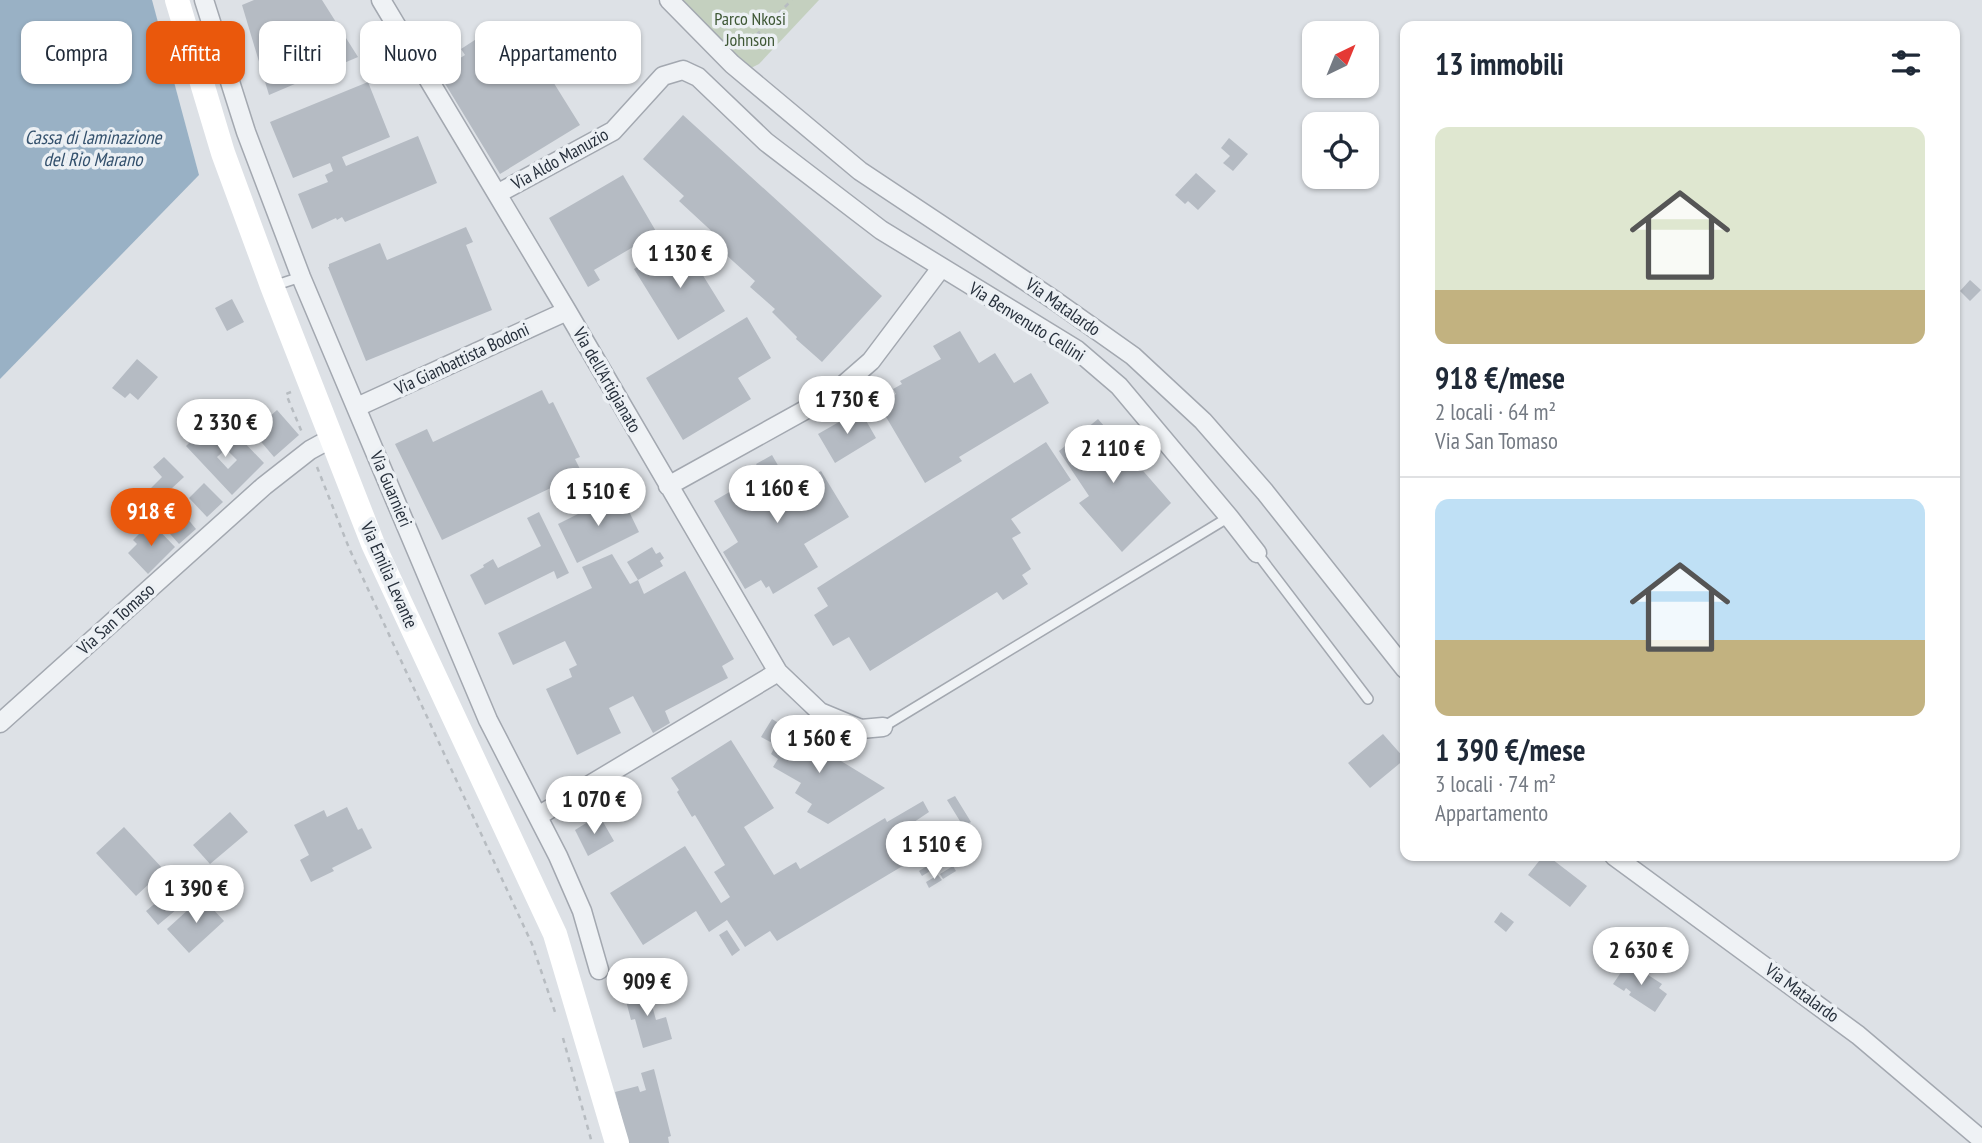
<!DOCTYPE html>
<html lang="it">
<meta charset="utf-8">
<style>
:root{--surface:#fff;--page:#f2f2f3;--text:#1f2937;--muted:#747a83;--line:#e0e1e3;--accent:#ea580c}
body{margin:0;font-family:"PT Sans Narrow",sans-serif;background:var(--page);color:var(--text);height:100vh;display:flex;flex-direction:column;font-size:26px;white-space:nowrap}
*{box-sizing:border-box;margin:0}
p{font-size:23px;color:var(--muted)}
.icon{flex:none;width:38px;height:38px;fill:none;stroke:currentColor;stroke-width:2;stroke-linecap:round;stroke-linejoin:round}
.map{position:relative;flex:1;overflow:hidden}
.panel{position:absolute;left:1400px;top:21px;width:560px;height:840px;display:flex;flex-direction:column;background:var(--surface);border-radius:14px;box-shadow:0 2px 5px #0004}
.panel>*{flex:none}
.top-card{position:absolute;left:21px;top:21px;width:665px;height:63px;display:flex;gap:14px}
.needle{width:46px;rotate:43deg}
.tools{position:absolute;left:1302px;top:21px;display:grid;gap:14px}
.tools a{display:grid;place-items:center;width:77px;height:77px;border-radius:14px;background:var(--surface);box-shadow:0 2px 5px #0004;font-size:35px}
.price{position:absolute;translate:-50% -60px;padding:0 16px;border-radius:24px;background:#fff;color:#222;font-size:23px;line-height:46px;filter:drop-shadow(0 2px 4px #0008)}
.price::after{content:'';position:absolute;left:50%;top:42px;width:21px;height:16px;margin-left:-10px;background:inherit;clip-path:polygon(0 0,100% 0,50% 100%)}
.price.current{background:var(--accent);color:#fff}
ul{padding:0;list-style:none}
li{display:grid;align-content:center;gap:14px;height:371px;padding:0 35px}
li+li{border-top:2px solid var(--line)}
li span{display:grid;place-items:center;height:217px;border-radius:14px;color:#555}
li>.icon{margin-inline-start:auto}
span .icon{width:126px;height:126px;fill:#fffc;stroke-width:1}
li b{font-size:30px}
h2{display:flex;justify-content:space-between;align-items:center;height:84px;padding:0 35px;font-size:30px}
.chip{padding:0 24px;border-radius:14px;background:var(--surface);box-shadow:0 2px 5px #0004;font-size:24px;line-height:63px}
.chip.current{background:var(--accent);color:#fff}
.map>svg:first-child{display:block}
</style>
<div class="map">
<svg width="1982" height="1143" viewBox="0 0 1982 1143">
<rect width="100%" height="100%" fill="#dde1e6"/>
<path fill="#c4d0bf" d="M679,0H819L759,64L747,70Z"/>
<path fill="#99b1c5" d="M0,0H152L199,175L0,379Z"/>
<path fill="#b5bbc3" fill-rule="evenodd" d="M254,0H322L358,57L269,95L242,5Z
M504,21L534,69L542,64L580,125L500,174L438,72L465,55L461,49Z
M368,82L390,137L342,157L346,166L418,136L437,183L345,222L342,217L337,220L336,218L312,229L298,194L328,182L325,175L333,171L330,163L293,178L270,122Z
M683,115L882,296L822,362L796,339L797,337L772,312L775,309L750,287L755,281L713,243L719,238L679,201L684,196L643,159Z
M1229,138L1248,154L1233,171L1223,163L1230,156L1221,148Z
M1196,173L1216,191L1198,210L1188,201L1185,204L1175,195Z
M623,175L657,233L594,270L600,280L588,287L549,218Z
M466,227L473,242L466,245L492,310L366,361L328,267H329V264L380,243L387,260Z
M681,240L725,311L678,340L634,269Z
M1970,280L1981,290L1970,301L1960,291Z
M232,299L244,322L227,331L215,308Z
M747,317L771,358L738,378L751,399L683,440L646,378Z
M960,331L979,363L995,353L1014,383L1031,373L1049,403L959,457L962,461L925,483L879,405L896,394L893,389L902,384L900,381L941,359L933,346Z
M137,359L158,377L138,400L130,393L125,398L112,388Z
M542,390L549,404L553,402L580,457L575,459L582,473L442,540L395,444L427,429L433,442Z
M277,410L299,435L274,457L245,423L253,415L261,424Z
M860,410L876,438L835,463L818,434Z
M1098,419L1171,503L1122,552L1079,503L1089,496L1059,451Z
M208,425L229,446L239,437L264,463L232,495L186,446ZM226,449L237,460L228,469L217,457Z
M1046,442L1071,480L1011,519L1021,533L1012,538L1031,569L1022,575L1028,584L1003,600L997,592L870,671L849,637L833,646L814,615L828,606L817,588Z
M772,455L791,488L821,471L849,517L804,544L818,567L773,594L769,586L766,588L761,580L745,589L723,552L738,542L714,501L762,473L756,464Z
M164,457L184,477L171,489L179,498L165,511L147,492L162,477L153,467Z
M204,483L223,502L207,517L189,498Z
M620,493L639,532L577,563L558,524Z
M177,506L196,529L179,544L155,517L160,513L164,517Z
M539,512L569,573L557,579L554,571L485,605L470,575L484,567L483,565L493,559L498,568L541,546L527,518Z
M151,522L175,547L148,574L128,553L137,544L133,540Z
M652,547L656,554L660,552L664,558L660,561L663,566L638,580L627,562Z
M612,554L630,584L638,580L644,594L685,571L734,659L722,666L728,678L665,711L670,723L653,733L633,696L609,708L621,733L577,755L546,689L572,677L569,669L577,665L565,641L513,665L498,633L592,588L582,567Z
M772,719L859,772L885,788L828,824L807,812L812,804L795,793L801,783L773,767L778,759L771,754L776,745L761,737Z
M1383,734L1405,759L1370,788L1348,763Z
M731,740L774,808L744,827L774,875L796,862L800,869L885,818L887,822L923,801L929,812L911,824L924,846L915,851L917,855L911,861L777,941L770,931L745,947L727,920L709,932L696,911L643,945L610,893L685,846L721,903L730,897L714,872L725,865L695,815L692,817L677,792L679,790L671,778Z
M955,796L971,822L963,826L947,800Z
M347,807L358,830L362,828L372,848L332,868L334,871L311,882L300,860L309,855L294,825L324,810L327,817Z
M230,812L248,832L210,864L193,845Z
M599,815L614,841L588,856L575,830Z
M124,827L164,870L136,896L96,853Z
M953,849L957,856L937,867L934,862Z
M1543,856H1548L1587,886L1570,907L1528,875Z
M932,863L935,868L922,876L919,871Z
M953,866L956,871L943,879L940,874Z
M938,875L942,880L929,888L926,882Z
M177,885L189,899L158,925L146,911Z
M202,897L224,921L189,953L167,929Z
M1501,912L1514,922L1506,932L1494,922Z
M727,930L740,950L732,956L719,935Z
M1628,962L1662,984L1659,988L1667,994L1655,1012L1629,995L1631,992L1626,988L1624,991L1613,984Z
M647,987L656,1020L666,1017L672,1039L643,1048L635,1019L631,1020L624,993Z
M654,1069L671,1136L668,1137L669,1143H628L615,1092L638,1086L640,1092L646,1090L641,1073Z"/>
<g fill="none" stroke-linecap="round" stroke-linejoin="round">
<defs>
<path id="service" d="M273,286L301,277
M1257,553L1368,699
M883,727L1229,517"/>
<path id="minor" d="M204,0L246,132L301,277L488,720L558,856L582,911L599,970
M381,0L567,311L778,672L820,712L861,729L883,727
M669,0L732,64L860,171L1054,300L1133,356L1203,421L1265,492L1405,669
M497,194L613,131L663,76L683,70L698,77L766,142L881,230L1077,350L1119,386L1229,517L1257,553
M357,407L567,311
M668,486L832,395L871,361L941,268
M0,723L264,486L310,450L332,438
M538,816L778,672
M1614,856L1858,1035L1982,1140"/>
</defs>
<use href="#service" stroke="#a3a8b0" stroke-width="12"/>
<use href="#minor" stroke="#a3a8b0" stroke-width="21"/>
<path stroke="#b7bcc1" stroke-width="2.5" stroke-dasharray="5 5" stroke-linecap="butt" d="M742,49L792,0
M291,392L286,394L303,435
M317,467L349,548L532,944L556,1015
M563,1038L592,1143"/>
<use href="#service" stroke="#eff2f5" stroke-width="9"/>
<use href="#minor" stroke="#eff2f5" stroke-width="18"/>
<path stroke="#fff" stroke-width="24" d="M177,0L223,153L272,286L373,544L555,934L617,1143"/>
</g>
<g text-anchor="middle" stroke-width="7" stroke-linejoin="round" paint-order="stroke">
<g font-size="18" fill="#3e5735" stroke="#ecf0f4">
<text x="750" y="25">Parco Nkosi<tspan x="750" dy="21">Johnson</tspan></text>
</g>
<g font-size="18" fill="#27303c" stroke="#ecf0f4">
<text transform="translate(560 159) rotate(-29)" y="6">Via Aldo Manuzio</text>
<text transform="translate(1063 307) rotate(35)" y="6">Via Matalardo</text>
<text transform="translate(1027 322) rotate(32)" y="6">Via Benvenuto Cellini</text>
<text transform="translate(462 359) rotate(-25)" y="6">Via Gianbattista Bodoni</text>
<text transform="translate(607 380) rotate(60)" y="6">Via dell'Artigianato</text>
<text transform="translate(391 489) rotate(67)" y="6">Via Guarnieri</text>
<text transform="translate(389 575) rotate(66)" y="6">Via Emilia Levante</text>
<text transform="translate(116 619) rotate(-42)" y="6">Via San Tomaso</text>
<text transform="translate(1802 993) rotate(36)" y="6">Via Matalardo</text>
</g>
<g font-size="19" font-style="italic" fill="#34516d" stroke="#ecf0f4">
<text x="93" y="144">Cassa di laminazione<tspan x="93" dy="22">del Rio Marano</tspan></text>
</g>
</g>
</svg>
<div class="tools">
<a><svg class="needle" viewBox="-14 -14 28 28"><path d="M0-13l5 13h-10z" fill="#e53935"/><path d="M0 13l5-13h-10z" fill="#747a83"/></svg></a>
<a><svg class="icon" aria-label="locate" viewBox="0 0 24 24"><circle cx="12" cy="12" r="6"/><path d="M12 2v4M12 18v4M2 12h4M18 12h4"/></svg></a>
</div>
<b class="price" style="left:680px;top:290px">1 130 €</b>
<b class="price" style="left:847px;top:436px">1 730 €</b>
<b class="price" style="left:225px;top:459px">2 330 €</b>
<b class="price" style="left:1113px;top:485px">2 110 €</b>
<b class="price" style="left:777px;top:525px">1 160 €</b>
<b class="price" style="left:598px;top:528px">1 510 €</b>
<b class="price current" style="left:151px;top:548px">918 €</b>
<b class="price" style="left:819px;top:775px">1 560 €</b>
<b class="price" style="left:594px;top:836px">1 070 €</b>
<b class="price" style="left:934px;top:881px">1 510 €</b>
<b class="price" style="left:196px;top:925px">1 390 €</b>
<b class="price" style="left:1641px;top:987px">2 630 €</b>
<b class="price" style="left:647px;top:1018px">909 €</b>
<div class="top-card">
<a class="chip">Compra</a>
<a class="chip current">Affitta</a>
<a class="chip">Filtri</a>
<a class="chip">Nuovo</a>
<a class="chip">Appartamento</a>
</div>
<section class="panel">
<h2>13 immobili<svg class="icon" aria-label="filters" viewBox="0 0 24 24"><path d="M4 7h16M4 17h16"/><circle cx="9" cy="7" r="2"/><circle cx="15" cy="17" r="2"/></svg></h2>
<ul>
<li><span style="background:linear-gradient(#dfe7d0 75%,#c2b280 0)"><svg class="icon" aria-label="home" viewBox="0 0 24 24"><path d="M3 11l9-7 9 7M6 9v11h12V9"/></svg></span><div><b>918 €/mese</b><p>2 locali · 64 m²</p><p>Via San Tomaso</p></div></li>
<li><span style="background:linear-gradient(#bfe0f5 65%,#c2b280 0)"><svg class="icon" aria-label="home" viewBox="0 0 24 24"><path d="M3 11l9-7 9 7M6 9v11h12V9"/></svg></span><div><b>1 390 €/mese</b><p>3 locali · 74 m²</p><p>Appartamento</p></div></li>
</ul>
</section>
</div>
